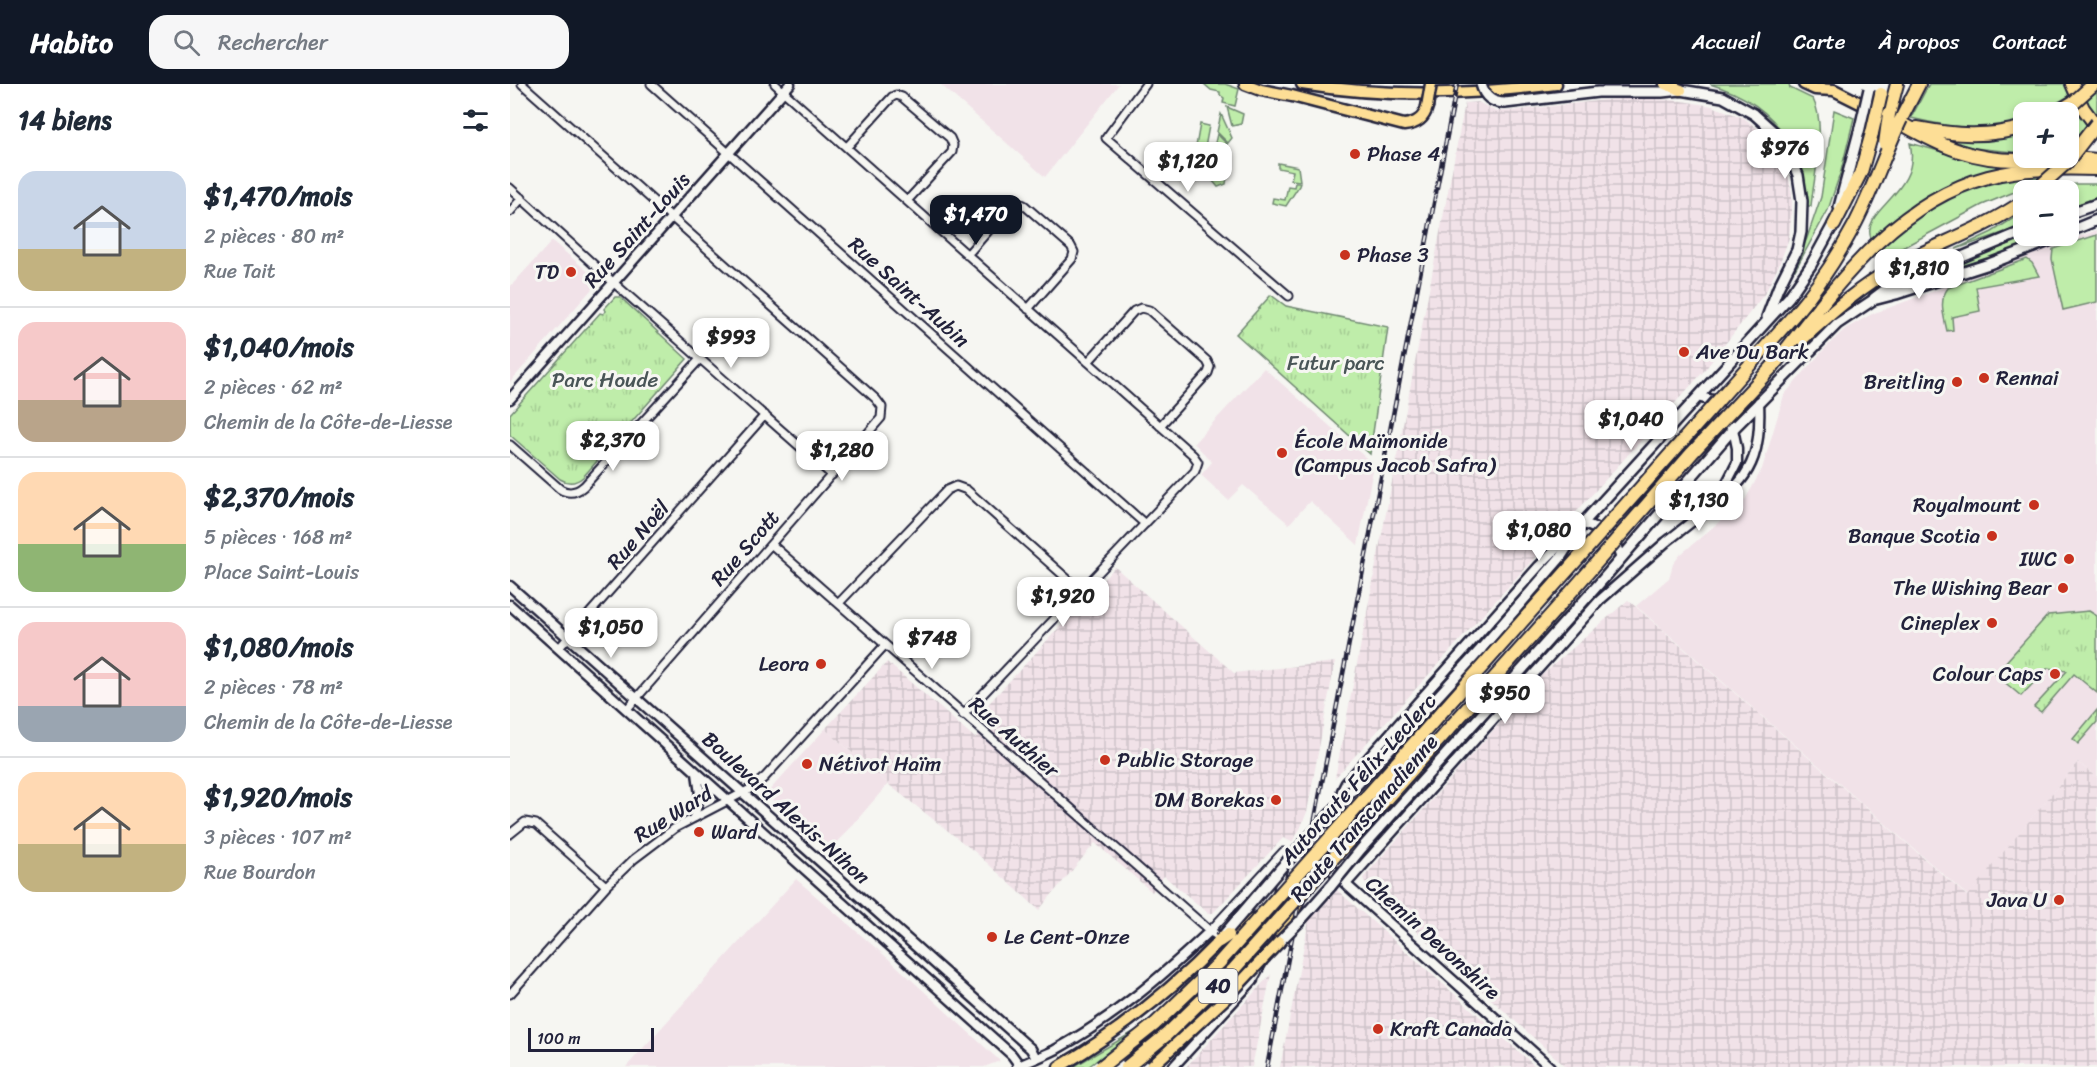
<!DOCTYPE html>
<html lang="fr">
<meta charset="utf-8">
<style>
:root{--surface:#fff;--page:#f6f6f7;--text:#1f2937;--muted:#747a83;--line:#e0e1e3;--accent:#111827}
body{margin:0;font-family:Sriracha,sans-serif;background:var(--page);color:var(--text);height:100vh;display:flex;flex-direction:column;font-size:22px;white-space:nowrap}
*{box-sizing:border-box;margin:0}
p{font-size:20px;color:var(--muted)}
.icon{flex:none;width:33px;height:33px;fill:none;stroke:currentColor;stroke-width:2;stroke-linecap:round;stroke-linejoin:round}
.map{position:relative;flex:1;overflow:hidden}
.sheet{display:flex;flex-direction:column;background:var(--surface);width:510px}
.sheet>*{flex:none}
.fabs{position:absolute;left:1503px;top:18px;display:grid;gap:12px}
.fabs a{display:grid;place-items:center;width:66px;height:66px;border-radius:12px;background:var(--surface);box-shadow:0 3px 9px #0003;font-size:30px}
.scale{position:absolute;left:18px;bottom:15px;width:126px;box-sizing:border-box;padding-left:6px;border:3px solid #22223b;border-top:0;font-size:16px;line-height:21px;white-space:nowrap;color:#22223b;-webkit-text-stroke:4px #f6f6f2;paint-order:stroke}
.price{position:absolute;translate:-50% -51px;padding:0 14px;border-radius:12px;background:#fff;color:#222;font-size:20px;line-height:39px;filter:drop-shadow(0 2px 3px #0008)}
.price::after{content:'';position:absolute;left:50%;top:36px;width:18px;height:14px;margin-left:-9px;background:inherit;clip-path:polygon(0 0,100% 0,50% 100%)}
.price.current{background:var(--accent);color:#fff}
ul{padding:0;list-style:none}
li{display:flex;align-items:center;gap:18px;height:150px;padding:0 18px}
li+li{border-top:2px solid var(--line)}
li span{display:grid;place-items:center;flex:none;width:168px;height:120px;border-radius:18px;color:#555}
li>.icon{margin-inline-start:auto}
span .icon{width:72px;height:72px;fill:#fffc;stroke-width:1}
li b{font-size:26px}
h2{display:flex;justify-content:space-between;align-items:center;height:72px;padding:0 18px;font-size:26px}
header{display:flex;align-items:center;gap:36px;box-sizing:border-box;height:84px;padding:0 30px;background:var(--accent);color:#fff}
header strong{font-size:28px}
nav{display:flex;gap:33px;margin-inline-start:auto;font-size:21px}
.search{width:420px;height:54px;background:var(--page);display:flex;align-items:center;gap:15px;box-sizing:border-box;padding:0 21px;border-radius:18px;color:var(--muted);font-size:22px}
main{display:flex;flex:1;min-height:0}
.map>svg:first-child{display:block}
</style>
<header>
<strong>Habito</strong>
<div class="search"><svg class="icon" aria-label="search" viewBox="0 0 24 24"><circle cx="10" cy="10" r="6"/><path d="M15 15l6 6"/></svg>Rechercher</div>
<nav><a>Accueil</a><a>Carte</a><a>À propos</a><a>Contact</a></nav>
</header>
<main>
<section class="sheet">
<h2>14 biens<svg class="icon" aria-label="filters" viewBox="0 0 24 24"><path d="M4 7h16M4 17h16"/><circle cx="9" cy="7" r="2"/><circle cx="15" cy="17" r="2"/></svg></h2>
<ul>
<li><span style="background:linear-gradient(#c9d6e8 65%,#c2b280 0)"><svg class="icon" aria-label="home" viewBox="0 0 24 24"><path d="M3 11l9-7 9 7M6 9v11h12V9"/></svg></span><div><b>$1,470/mois</b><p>2 pièces · 80 m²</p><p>Rue Tait</p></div></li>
<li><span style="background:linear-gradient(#f6c9c9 65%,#b9a48a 0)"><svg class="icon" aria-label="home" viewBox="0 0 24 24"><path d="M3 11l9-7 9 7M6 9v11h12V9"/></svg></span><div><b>$1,040/mois</b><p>2 pièces · 62 m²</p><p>Chemin de la Côte-de-Liesse</p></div></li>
<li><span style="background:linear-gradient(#ffd9b3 60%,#8fb573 0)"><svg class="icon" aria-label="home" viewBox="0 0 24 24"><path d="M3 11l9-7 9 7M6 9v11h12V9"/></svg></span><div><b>$2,370/mois</b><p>5 pièces · 168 m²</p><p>Place Saint-Louis</p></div></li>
<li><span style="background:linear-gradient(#f6c9c9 70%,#9aa5b1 0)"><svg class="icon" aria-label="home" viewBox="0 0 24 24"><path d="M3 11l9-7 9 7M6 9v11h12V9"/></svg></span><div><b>$1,080/mois</b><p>2 pièces · 78 m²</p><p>Chemin de la Côte-de-Liesse</p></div></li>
<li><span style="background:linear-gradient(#ffd9b3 60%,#c2b280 0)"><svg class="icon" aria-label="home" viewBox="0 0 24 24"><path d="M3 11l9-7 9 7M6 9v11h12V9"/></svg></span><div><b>$1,920/mois</b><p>3 pièces · 107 m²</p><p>Rue Bourdon</p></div></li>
</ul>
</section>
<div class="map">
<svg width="1587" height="983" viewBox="0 0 1587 983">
<defs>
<pattern id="industrial-grid" width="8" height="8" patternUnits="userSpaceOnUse" patternTransform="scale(1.5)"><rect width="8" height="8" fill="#f1e2e8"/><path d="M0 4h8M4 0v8" fill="none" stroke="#cec2c8"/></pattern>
<pattern id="park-tufts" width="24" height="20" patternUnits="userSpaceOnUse" patternTransform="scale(1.5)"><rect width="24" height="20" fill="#bfedaa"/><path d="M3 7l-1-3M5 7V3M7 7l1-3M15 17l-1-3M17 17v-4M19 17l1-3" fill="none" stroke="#a4cb93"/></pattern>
</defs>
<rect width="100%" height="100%" fill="#f6f6f2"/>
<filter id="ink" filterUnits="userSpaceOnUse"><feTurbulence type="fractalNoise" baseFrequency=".0167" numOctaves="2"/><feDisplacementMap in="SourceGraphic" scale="12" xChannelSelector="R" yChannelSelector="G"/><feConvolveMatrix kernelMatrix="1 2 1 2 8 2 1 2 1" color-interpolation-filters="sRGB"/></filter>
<g filter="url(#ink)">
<path fill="#f1e2e8" d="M430,0H609L535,93Z
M1587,146V694L1568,678L1458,812L1126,522L1159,494L1163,480L1170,471L1235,416L1252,385L1274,311L1316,263L1335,245L1362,230Z
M42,157L89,197L0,298V203Z
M754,284L864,381L848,461L800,417L779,440L733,401L718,416L691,391L702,378L684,359Z
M315,645L378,700L320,767L256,710Z
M286,795L381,877L490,977L474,983H116Z"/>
<path fill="url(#industrial-grid)" d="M1132,14L1172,17L1202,22L1234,34L1254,50L1269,71L1278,91L1282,109V125L1279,154L1269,181L1255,209L1194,287L825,694L955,19L968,18L985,27H999L1095,16Z
M605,483L724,589L825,578L797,728L790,745L782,758L773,754L703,829H698L654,792L642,808L585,759L529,826L465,768L378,700L315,645L377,578L465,654L481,637L470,629Z
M1118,516L1457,812L1568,678L1587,694V983H1056L856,802L853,794L1033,590Z
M827,806L960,924L1026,983H770L799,836Z
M761,890L742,983H676Z"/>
<path fill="#bfedaa" stroke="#708872" stroke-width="1.5" d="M694,0H715L729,5L725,22L713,19L714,14L710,11V8L701,6Z
M1200,0H1279L1280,4L1303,15C1317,43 1304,91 1301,122H1297C1292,59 1261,18 1200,0Z
M1419,0H1555L1559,12L1531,28H1514L1513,37C1475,49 1439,43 1401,34Z
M1568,0H1587V35L1578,21Z
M717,23L733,30L731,40L722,42Z
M1324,26L1344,34L1331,87L1318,126L1285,186L1283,185L1297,154L1311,113Z
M1566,26L1577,41L1559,65V30Z
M711,30L722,54L718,59L707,48Z
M690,40L699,42L694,69L685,68Z
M1513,49V69L1464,64L1444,58V54Z
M707,50L717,60L703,78L701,77Z
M1400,59L1443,71L1486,79L1487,85C1437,97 1399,122 1361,154C1350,125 1412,109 1400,59Z
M720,69L716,100L708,103L702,96Z
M768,79L788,83L790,97L781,96L783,87L768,84Z
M1534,89L1519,102L1472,121L1392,164L1383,167L1370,165L1396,139L1436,115L1482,97Z
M785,99H790L789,102L776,122L762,119L763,114L775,116L778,102L784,103Z
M1566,100H1587V113L1559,124L1558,106H1541L1545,103Z
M1513,128V142L1446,165L1482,148Z
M1587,151V218L1553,226L1542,175L1543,165Z
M1520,152H1538L1507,165L1441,186L1440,183Z
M1517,175L1522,179L1529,192L1466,203L1470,227L1442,233L1443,246L1437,247C1434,232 1428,217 1438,204Z
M625,947L578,983H563Z"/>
<path fill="url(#park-tufts)" stroke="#708872" stroke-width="1.5" d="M761,211L776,222L878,243L860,370L726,250Z
M105,213H110L177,275L73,393C66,399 58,400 50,395L0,351V330L90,229L93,230L96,227L94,225Z
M1579,527L1587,532V609L1564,590L1531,628L1524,623L1557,587L1538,584L1511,612L1485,590L1538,531Z
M1587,626V638L1568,660L1563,655Z"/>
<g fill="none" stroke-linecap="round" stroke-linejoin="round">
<defs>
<path id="minor" d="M12,0L366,315L372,323L371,334L117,625
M141,0L635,440
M265,0L683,371L688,378L685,387L453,631
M636,0L596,54L779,212
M337,63L382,13L386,11L392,13L440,54L443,61L442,68L397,117
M0,104L104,199L322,391
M0,128L12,114
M457,171L500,122L507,118L514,121L561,162L564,168L562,175L518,225
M578,278L624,227L631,224L639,226L697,277L700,283L698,289L650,342
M0,361L50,405C58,410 66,409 74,402L190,275
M261,460L700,847L773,768
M329,519L437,406L446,402L457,406L571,507
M49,564L255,331
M883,656L929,696
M0,750L15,738L26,740L96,802
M743,896L752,880L773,783
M0,910L96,802L124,775L165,744L242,704L255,693L375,561"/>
<path id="tertiary" d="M0,315L280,0
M1209,416C1246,391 1251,359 1249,318
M0,502L521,965L526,974
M0,521L502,971L510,982
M184,733L190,710L187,689
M836,800L1090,516L1156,458L1207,418L1227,379V364L1223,345
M507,983C519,977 533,972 545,966C605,933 651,893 700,847C722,862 745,862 743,896L663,983
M1040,983L840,804L826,791L819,780L832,707L836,699L1029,482L1068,443"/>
<path id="secondary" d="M995,19L1088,8H1152L1171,6L1213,13L1244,30L1264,48L1278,68L1288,91L1292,117L1291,148L1287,166L1268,204L1257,233
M1329,123L1350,44
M1558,130L1587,120
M1558,148L1587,136
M1364,214L1376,205L1402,194L1514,147
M1189,313L1201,316L1223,345
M1073,439C1094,448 1105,450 1111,474
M971,565L1050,474L1073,439L1279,213L1301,181L1325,137
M974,628L1088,501L1223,345L1327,240L1363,216L1386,210L1479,180L1552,152
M789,838L821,802"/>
<path id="primary" d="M735,0L751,6L782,12L894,41C906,40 914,35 917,23
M792,0C878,14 961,11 1046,0
M1155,0L1171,6
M1294,0L1305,5L1324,6L1386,37
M549,983C609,948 661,907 709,857"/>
<path id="motorway" d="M1562,0L1573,24L1587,43
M1379,30L1387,0
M1391,35L1409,0
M1394,41C1433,63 1462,76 1508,76C1534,76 1561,73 1587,76
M1407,44C1444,51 1477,54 1514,43
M1324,141L1351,88L1362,49
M1292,255C1322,228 1351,202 1387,182C1429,159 1474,145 1514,117
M1263,282C1322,208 1381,119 1478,93C1513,84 1551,84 1587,85
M718,851L748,834
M769,858L788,816"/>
</defs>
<use href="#minor" stroke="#22223b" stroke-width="11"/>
<use href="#tertiary" stroke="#22223b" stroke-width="13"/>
<use href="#secondary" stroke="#22223b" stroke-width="14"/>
<use href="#primary" stroke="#22223b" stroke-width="15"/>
<use href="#motorway" stroke="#22223b" stroke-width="16"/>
<use href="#minor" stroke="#f6f6f2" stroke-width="7"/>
<use href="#tertiary" stroke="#f6f6f2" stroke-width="8"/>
<use href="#secondary" stroke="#f6f6f2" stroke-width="9"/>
<use href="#primary" stroke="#fdde96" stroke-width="10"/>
<use href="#motorway" stroke="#fdde96" stroke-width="12"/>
<defs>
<path id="rail" d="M757,983L947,0"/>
</defs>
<use href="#rail" stroke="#22223b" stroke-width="4.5"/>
<use href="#rail" stroke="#f6f6f2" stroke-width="2" stroke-dasharray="7" stroke-linecap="butt"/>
<defs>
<path id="secondary-bridge" d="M971,0C974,12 982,19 995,19
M1350,44L1359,5
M821,802L851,765L974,628
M712,853L771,784L971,565
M769,858L789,838"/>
<path id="primary-bridge" d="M917,23L921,0
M641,983L718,912L769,858"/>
<path id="motorway-bridge" d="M1547,28L1565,17L1584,0
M1362,49L1371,10
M1375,60L1379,30
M1526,106L1556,79L1587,39
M709,857L718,851
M591,983L645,940L709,879L1284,231C1307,204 1327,174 1344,142C1362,108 1374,71 1391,35
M617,983L656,951L724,885L1047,524L1182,369L1263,282"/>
</defs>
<use href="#secondary-bridge" stroke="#22223b" stroke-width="14" stroke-linecap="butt"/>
<use href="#primary-bridge" stroke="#22223b" stroke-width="15" stroke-linecap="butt"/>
<use href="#motorway-bridge" stroke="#22223b" stroke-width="16" stroke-linecap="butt"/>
<use href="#secondary-bridge" stroke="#f6f6f2" stroke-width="9"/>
<use href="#primary-bridge" stroke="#fdde96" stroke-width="10"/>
<use href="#motorway-bridge" stroke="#fdde96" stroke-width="12"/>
</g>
</g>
<g fill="#c8321e" stroke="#f6f6f2" stroke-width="2">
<circle cx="845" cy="70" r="6"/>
<circle cx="835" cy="171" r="6"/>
<circle cx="61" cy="188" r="6"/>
<circle cx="1174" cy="268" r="6"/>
<circle cx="1474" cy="294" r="6"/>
<circle cx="1447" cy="298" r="6"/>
<circle cx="772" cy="369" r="6"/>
<circle cx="1524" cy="421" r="6"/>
<circle cx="1482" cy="452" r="6"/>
<circle cx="1559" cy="475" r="6"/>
<circle cx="1553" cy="504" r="6"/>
<circle cx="1482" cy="539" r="6"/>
<circle cx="311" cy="580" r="6"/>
<circle cx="1545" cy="590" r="6"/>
<circle cx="595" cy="676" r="6"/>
<circle cx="297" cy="680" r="6"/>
<circle cx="766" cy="716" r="6"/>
<circle cx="189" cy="748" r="6"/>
<circle cx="1549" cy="816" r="6"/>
<circle cx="482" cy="853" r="6"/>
<circle cx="868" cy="945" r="6"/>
</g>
<g text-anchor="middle" stroke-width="6" stroke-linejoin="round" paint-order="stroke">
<rect fill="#f6f6f2" stroke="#626272" stroke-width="1.5" x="688.5" y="885" width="39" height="34" rx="4.5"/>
<g font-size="20" font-weight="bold" fill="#22223b">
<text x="708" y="909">40</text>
</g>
<g font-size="21" fill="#22223b" stroke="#f6f6f2" text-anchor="end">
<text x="857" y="77" text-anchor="start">Phase 4</text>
<text x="847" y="178" text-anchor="start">Phase 3</text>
<text x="49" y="195">TD</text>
<text x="1186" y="275" text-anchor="start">Ave Du Bark</text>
<text x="1486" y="301" text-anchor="start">Rennai</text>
<text x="1435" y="305">Breitling</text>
<text x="784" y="364" text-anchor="start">École Maïmonide<tspan x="784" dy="24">(Campus Jacob Safra)</tspan></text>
<text x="1512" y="428">Royalmount</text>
<text x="1470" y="459">Banque Scotia</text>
<text x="1547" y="482">IWC</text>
<text x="1541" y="511">The Wishing Bear</text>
<text x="1470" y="546">Cineplex</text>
<text x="299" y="587">Leora</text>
<text x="1533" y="597">Colour Caps</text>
<text x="607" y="683" text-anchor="start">Public Storage</text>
<text x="309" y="687" text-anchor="start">Nétivot Haïm</text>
<text x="754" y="723">DM Borekas</text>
<text x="201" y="755" text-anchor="start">Ward</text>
<text x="1537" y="823">Java U</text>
<text x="494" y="860" text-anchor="start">Le Cent-Onze</text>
<text x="880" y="952" text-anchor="start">Kraft Canada</text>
</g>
<g font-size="21" fill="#22223b" stroke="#f6f6f2">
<text transform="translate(127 146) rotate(-48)" y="7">Rue Saint-Louis</text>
<text transform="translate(399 208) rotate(42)" y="7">Rue Saint-Aubin</text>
<text transform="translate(128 451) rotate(-49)" y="7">Rue Noël</text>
<text transform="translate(235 464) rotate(-49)" y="7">Rue Scott</text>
<text transform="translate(504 653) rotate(41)" y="7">Rue Authier</text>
<text transform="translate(848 695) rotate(-48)" y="7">Autoroute Félix-Leclerc</text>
<text transform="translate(276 724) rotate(42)" y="7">Boulevard Alexis-Nihon</text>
<text transform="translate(163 730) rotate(-32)" y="7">Rue Ward</text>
<text transform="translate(854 734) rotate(-49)" y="7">Route Transcanadienne</text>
<text transform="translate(923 854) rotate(42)" y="7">Chemin Devonshire</text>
</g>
<g font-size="21" fill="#495557" stroke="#f6f6f2">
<text x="826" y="286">Futur parc</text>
<text x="95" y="303">Parc Houde</text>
</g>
</g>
</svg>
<div class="fabs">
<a>+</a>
<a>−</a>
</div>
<div class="scale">100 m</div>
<b class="price" style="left:1275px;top:96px">$976</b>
<b class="price" style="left:678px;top:109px">$1,120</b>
<b class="price current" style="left:466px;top:162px">$1,470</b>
<b class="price" style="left:1409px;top:216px">$1,810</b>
<b class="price" style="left:221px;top:285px">$993</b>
<b class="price" style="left:1121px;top:367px">$1,040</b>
<b class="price" style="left:103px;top:388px">$2,370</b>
<b class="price" style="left:332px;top:398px">$1,280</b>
<b class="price" style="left:1189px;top:448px">$1,130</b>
<b class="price" style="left:1029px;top:478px">$1,080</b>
<b class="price" style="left:553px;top:544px">$1,920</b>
<b class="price" style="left:101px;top:575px">$1,050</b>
<b class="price" style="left:422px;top:586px">$748</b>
<b class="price" style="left:995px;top:641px">$950</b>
</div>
</main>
